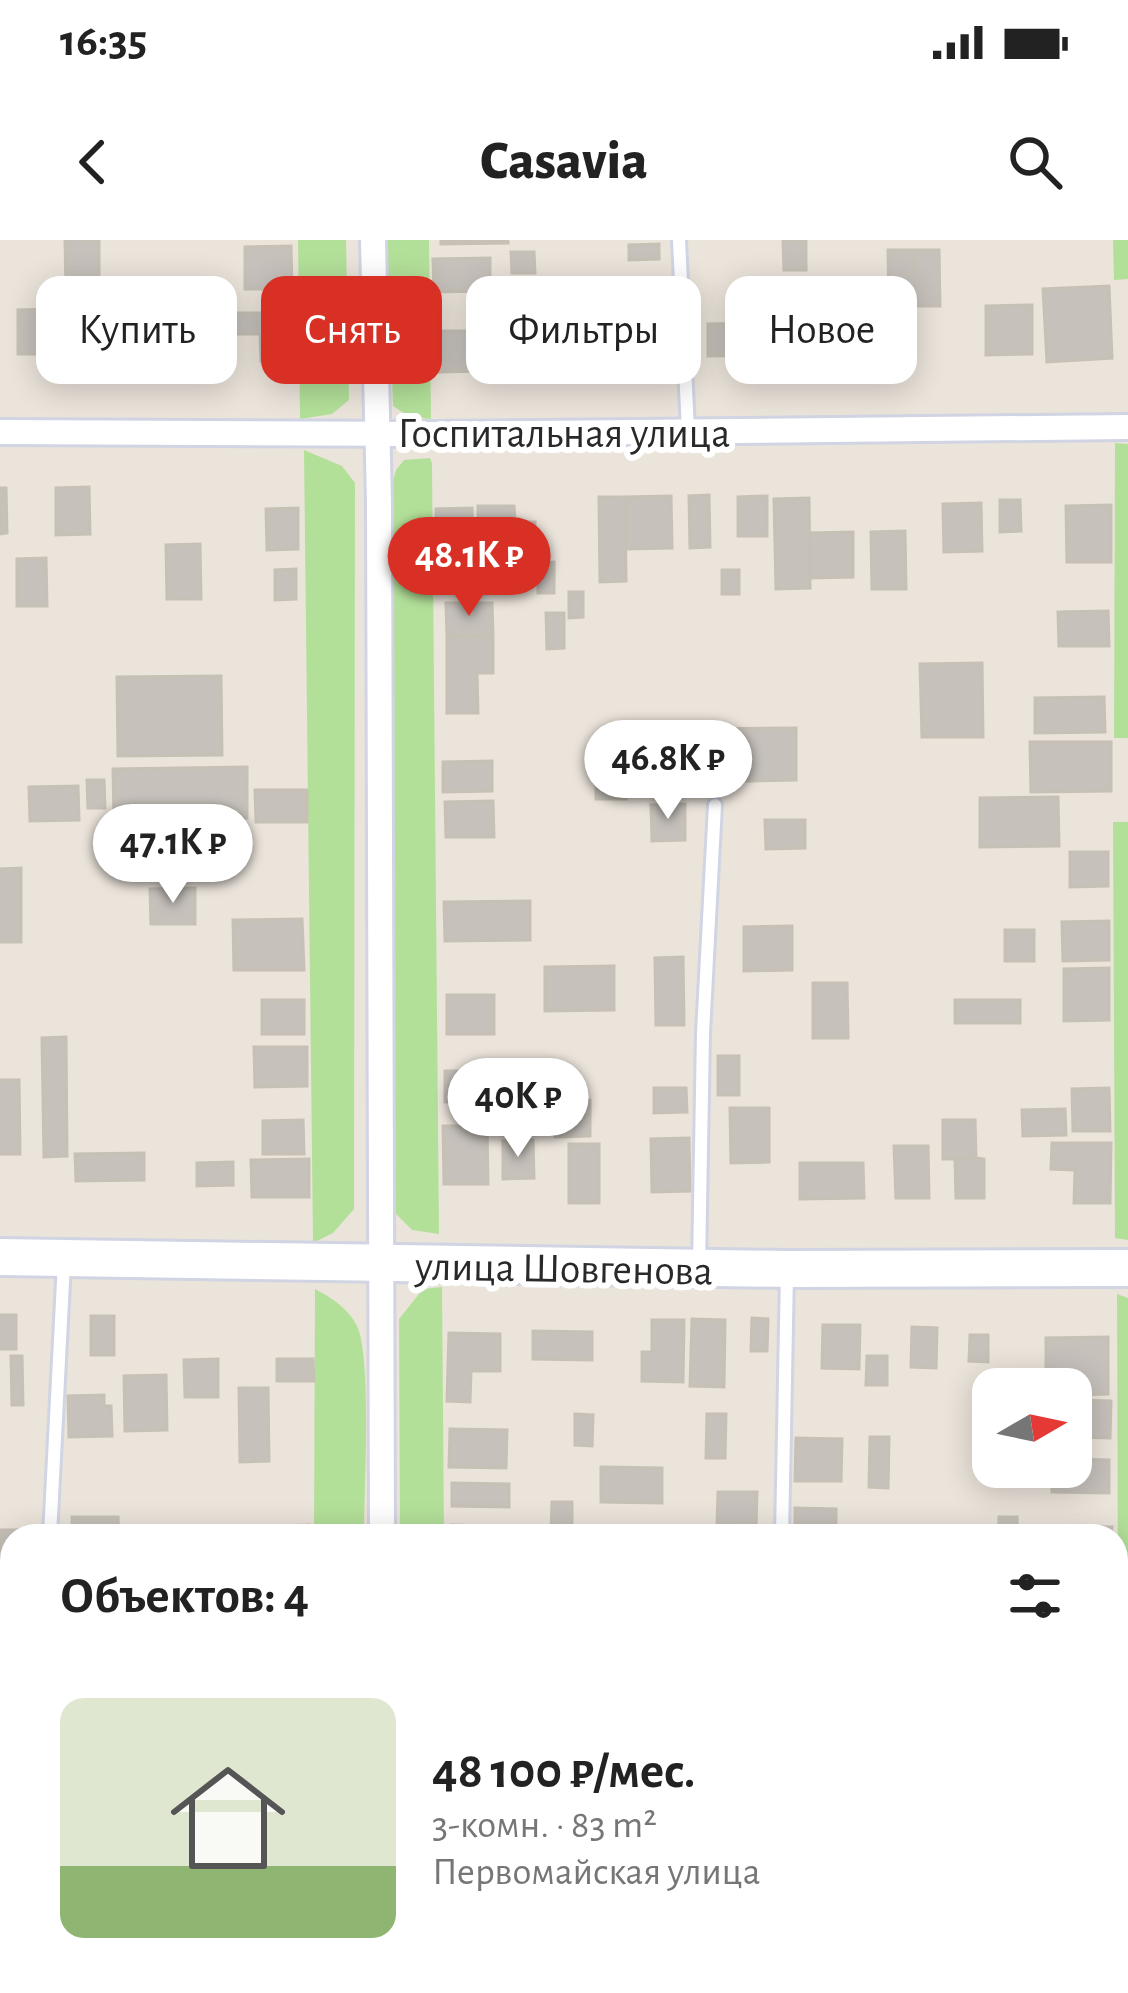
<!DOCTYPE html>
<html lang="ru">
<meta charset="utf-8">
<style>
:root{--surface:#fff;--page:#f2f2f2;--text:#222;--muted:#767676;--accent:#d93025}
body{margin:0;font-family:"Alegreya Sans",sans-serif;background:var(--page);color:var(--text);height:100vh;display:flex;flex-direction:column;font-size:45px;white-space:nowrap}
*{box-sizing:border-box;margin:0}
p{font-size:39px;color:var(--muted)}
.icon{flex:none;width:66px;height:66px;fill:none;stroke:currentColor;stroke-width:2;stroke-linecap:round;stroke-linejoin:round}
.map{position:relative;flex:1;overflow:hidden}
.panel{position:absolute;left:0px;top:1284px;width:1128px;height:471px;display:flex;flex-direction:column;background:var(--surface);border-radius:36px 36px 0 0;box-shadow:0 6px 30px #0003}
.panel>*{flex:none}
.guide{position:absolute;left:36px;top:36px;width:1056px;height:108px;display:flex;gap:24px}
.needle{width:78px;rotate:81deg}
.fabs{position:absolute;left:972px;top:1128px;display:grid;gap:24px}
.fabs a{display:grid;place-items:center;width:120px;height:120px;border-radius:24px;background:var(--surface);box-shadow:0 6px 30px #0003;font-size:60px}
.price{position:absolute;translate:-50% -102px;padding:0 27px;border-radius:42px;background:#fff;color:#222;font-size:39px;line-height:78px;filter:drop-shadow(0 3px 6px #0008)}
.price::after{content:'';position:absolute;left:50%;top:72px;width:36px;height:27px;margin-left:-18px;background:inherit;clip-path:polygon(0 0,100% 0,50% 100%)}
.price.selected{background:var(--accent);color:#fff}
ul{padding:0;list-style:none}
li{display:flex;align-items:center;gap:36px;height:300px;padding:0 60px}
li span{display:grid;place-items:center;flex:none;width:336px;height:240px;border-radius:24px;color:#555}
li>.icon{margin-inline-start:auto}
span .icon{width:144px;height:144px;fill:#fffc;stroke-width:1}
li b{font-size:51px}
h2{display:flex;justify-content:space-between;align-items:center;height:144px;padding:0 60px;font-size:51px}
.pill{padding:0 42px;border-radius:24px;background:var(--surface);box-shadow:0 6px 30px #0003;font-size:42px;line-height:108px}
.pill.selected{background:var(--accent);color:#fff}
.status{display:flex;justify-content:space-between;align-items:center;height:84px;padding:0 60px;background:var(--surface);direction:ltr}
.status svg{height:33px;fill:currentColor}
header{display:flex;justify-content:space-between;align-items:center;height:156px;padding:0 60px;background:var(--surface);font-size:54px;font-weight:800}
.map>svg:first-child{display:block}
</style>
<div class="status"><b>16:35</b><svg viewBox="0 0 49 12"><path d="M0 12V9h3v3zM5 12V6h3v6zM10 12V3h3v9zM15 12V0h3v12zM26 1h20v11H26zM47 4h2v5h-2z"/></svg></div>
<header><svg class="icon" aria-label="back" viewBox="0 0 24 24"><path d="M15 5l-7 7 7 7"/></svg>Casavia<svg class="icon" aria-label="search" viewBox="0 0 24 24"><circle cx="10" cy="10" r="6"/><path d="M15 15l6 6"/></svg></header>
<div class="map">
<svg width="1128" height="1753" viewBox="0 0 1128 1753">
<rect width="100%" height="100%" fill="#ebe4db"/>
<path fill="#b3e099" d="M298,0H346L349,160L332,174L300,179Z
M387,0H429L431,179L410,177L393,166Z
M1113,0H1128V39L1114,40Z
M1115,203L1128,204V498H1114Z
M304,210L342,226L355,243L354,969L333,993L313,1003Z
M430,218L432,223L439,994L412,990L395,973L391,248L396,230L404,220Z
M1113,582H1128V1000L1115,998Z
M442,1047L444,1296H400L399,1079L423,1049Z
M315,1049C332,1058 348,1068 357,1086C372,1118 364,1253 364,1296H314Z
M1117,1054L1128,1058V1684H1119Z"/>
<path fill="#c6c1bb" stroke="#c6c0b5" stroke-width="3" d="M65,0H99V47L66,48Z
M441,0H508V3L441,4Z
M783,0H806V30H784Z
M659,4V19L629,20V5Z
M291,6L292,49H245V7Z
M888,10H914V66H889Z
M914,10H939L940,66H914Z
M511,12H534L535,33H512Z
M490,18V51L434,52L433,19Z
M1109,46L1112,118L1047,122L1043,49Z
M205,52L206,125L178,126L177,53Z
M138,57H159L160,109H138Z
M1032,65V114L986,115V66Z
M51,69L52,114H18V70Z
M610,72L611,112H582V73Z
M235,73H292L293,121H261L260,94H235Z
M886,81V116L830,117V82Z
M771,83L772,115L708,116V84Z
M436,91H485V131L437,132Z
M89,247L90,294L56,295V248Z
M0,248H6L7,293L0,294Z
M709,255L710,307L690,308L689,256Z
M671,256L672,308L625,309V257Z
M767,256V296H738V257Z
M599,257H625L626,341L600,342Z
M809,258L810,348L776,349L774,259Z
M1000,260H1020L1021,291L1000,292Z
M981,263L982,311L944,312L943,264Z
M1111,265V322H1067L1066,266Z
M478,266H514L515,282H535V322L479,323Z
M298,268V309L267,310L266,269Z
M472,268L473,315L437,316L436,269Z
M905,291L906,349H872L871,292Z
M853,292V337L810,338V293Z
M200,304L201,359H167L166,305Z
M46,318L47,366H17V319Z
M554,322V353H538V323Z
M296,329V359L275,360V330Z
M722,330H739V354H722Z
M569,352H583V377L569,378Z
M446,363H492L493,395L447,396Z
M1108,371L1109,406H1059L1058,372Z
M546,373H564V408L547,409Z
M493,395V433H477L478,473H447V396Z
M982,423L983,497H922L920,424Z
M221,436L222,515L118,516L117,437Z
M1104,457L1105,492L1035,493V458Z
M796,488V540L699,542L698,489Z
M1030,502H1111V551L1031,552Z
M492,521V551L443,552V522Z
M247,527V578L114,579L113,529Z
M87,540H104L105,568H88Z
M596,542H626V559H596Z
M78,546L79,580L30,581L29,547Z
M255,550H307V582H256Z
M1058,557L1059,606L980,607V558Z
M493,561L494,597H446L445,562Z
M685,564V600L652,601L651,565Z
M765,580H805V608L766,609Z
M190,612H207V627H190Z
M1070,612H1108V646L1070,647Z
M21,628V702H0V629Z
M195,648V684H151L150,649Z
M530,661V700L445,701L444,662Z
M302,679L304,730H234L233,680Z
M1109,681V720L1063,721L1062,682Z
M792,686V730L744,731V687Z
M1005,690H1034V721H1005Z
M683,717L684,785H656L655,718Z
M614,726V770L545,771V727Z
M1109,728V780L1064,781V729Z
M813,743H847L848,798H813Z
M447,755H494V794H447Z
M262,760H304V794H262Z
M955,760H1020V783H955Z
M66,797L67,916L44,917L42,798Z
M254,807H307V846L255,847Z
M718,816H739V855H718Z
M445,831H498V861L445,862Z
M0,840H19L20,914H0Z
M654,848H686L687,872L654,873Z
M1109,848L1110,891H1073L1072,849Z
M590,860V896L555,897L554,861Z
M730,868H769V922L731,923Z
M1065,869L1066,895L1023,896L1022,870Z
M303,880L304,914H263V881Z
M943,880H975L976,918L943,919Z
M443,886H487L488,944H444Z
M689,898L690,951L652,952L651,899Z
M533,900L534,938L503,939V901Z
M1052,903H1111L1110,963H1074L1075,930L1051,929Z
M569,904H599V963H569Z
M894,906H928L929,958H896Z
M144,913V940L76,941L75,914Z
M976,918L984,919V958H956L955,919Z
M309,919V957H252L251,920Z
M233,922V945L197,946V923Z
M800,923H863L864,958L800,959Z
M0,1075H16V1109H0Z
M91,1076H114V1115H91Z
M752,1078L768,1079L767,1111H751Z
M692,1079L725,1080L724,1147L690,1146Z
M652,1080H684L683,1142L642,1141V1112H652Z
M823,1085H860L859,1129L822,1128Z
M912,1087L937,1088L936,1128L911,1127Z
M533,1091L592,1092V1120L533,1119Z
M449,1093L500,1094V1131H471L470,1162L447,1161Z
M970,1095H988V1122L969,1121Z
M1108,1097V1154L1071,1155L1070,1133H1046V1098Z
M11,1116H22L23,1165H12Z
M867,1116H887V1145H866Z
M218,1119V1157H185L184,1120Z
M277,1119H313L314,1141H277Z
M166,1135L167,1190L125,1191L124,1136Z
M239,1148H268L269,1221L240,1222Z
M104,1155V1166H111L112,1196L69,1197L68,1156Z
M1071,1160L1111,1161L1110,1198L1071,1197Z
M575,1174L593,1175L592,1206L575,1205Z
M707,1174H726L725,1218H706Z
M450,1189L507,1190L506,1228L449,1227Z
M870,1197H889L888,1248L869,1247Z
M796,1198L842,1199L841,1241H795Z
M1071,1219L1109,1220V1253L1052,1252V1227H1071Z
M601,1227L662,1228V1263L601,1262Z
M1002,1227H1047V1237H1002Z
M452,1243L509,1244V1267L452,1266Z
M718,1252H757L756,1286L717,1285Z
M552,1262H572V1296H551Z
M795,1268L836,1269V1283H795Z
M72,1277H118L119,1296H72Z
M999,1277H1017V1296H999Z
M309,1285V1296H280V1286Z
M451,1285L490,1286V1296H451Z
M1050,1286L1112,1287L1111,1296H1050Z
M0,1290H24L25,1296H12V1343L0,1344Z
M221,1291H258V1296H221Z
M4,1374H12V1393H4Z
M0,1422H12V1456H0Z
M0,1499H12V1550H0Z
M1116,1692H1121L1120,1753H1012V1743H1116Z
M31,1743H62V1753H32Z
M709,1743H739V1753H708Z
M887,1743H917L916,1753H887Z"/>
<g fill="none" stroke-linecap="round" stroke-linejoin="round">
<defs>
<path id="service" d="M679,0L688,191
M699,1026L703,793L715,565
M50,1296L64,1022
M782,1296L787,1033"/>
<path id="minor" d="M373,0L379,263L382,1296
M0,192L437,194L1128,187
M386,1743V1753"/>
<path id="secondary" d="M0,1017L787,1029L1128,1028"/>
</defs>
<use href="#service" stroke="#d1d4e2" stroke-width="18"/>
<use href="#minor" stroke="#d1d4e2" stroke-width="30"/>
<use href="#secondary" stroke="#d1d4e2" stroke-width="42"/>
<use href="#service" stroke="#fff" stroke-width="12"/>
<use href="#minor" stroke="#fff" stroke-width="24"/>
<use href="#secondary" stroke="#fff" stroke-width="36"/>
</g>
<g text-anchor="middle" stroke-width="12" stroke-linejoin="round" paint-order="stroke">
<g font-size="42" fill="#292929" stroke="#fff">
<text x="564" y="207">Госпитальная улица</text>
<text transform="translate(564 1027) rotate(1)" y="15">улица Шовгенова</text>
</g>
</g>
</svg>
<div class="fabs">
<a><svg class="needle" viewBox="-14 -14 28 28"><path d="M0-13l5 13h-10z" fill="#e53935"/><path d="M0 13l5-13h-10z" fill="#767676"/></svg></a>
</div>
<b class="price selected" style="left:469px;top:379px">48.1K ₽</b>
<b class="price" style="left:668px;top:582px">46.8K ₽</b>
<b class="price" style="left:173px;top:666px">47.1K ₽</b>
<b class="price" style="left:518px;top:920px">40K ₽</b>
<div class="guide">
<a class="pill">Купить</a>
<a class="pill selected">Снять</a>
<a class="pill">Фильтры</a>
<a class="pill">Новое</a>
</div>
<section class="panel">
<h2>Объектов: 4<svg class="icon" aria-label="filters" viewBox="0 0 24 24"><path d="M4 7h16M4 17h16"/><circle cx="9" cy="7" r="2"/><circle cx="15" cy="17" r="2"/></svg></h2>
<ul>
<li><span style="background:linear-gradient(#dfe7d0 70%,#8fb573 0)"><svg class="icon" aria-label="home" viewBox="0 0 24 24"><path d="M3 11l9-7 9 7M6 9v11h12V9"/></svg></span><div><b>48 100 ₽/мес.</b><p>3-комн. · 83 m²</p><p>Первомайская улица</p></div></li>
</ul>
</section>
</div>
